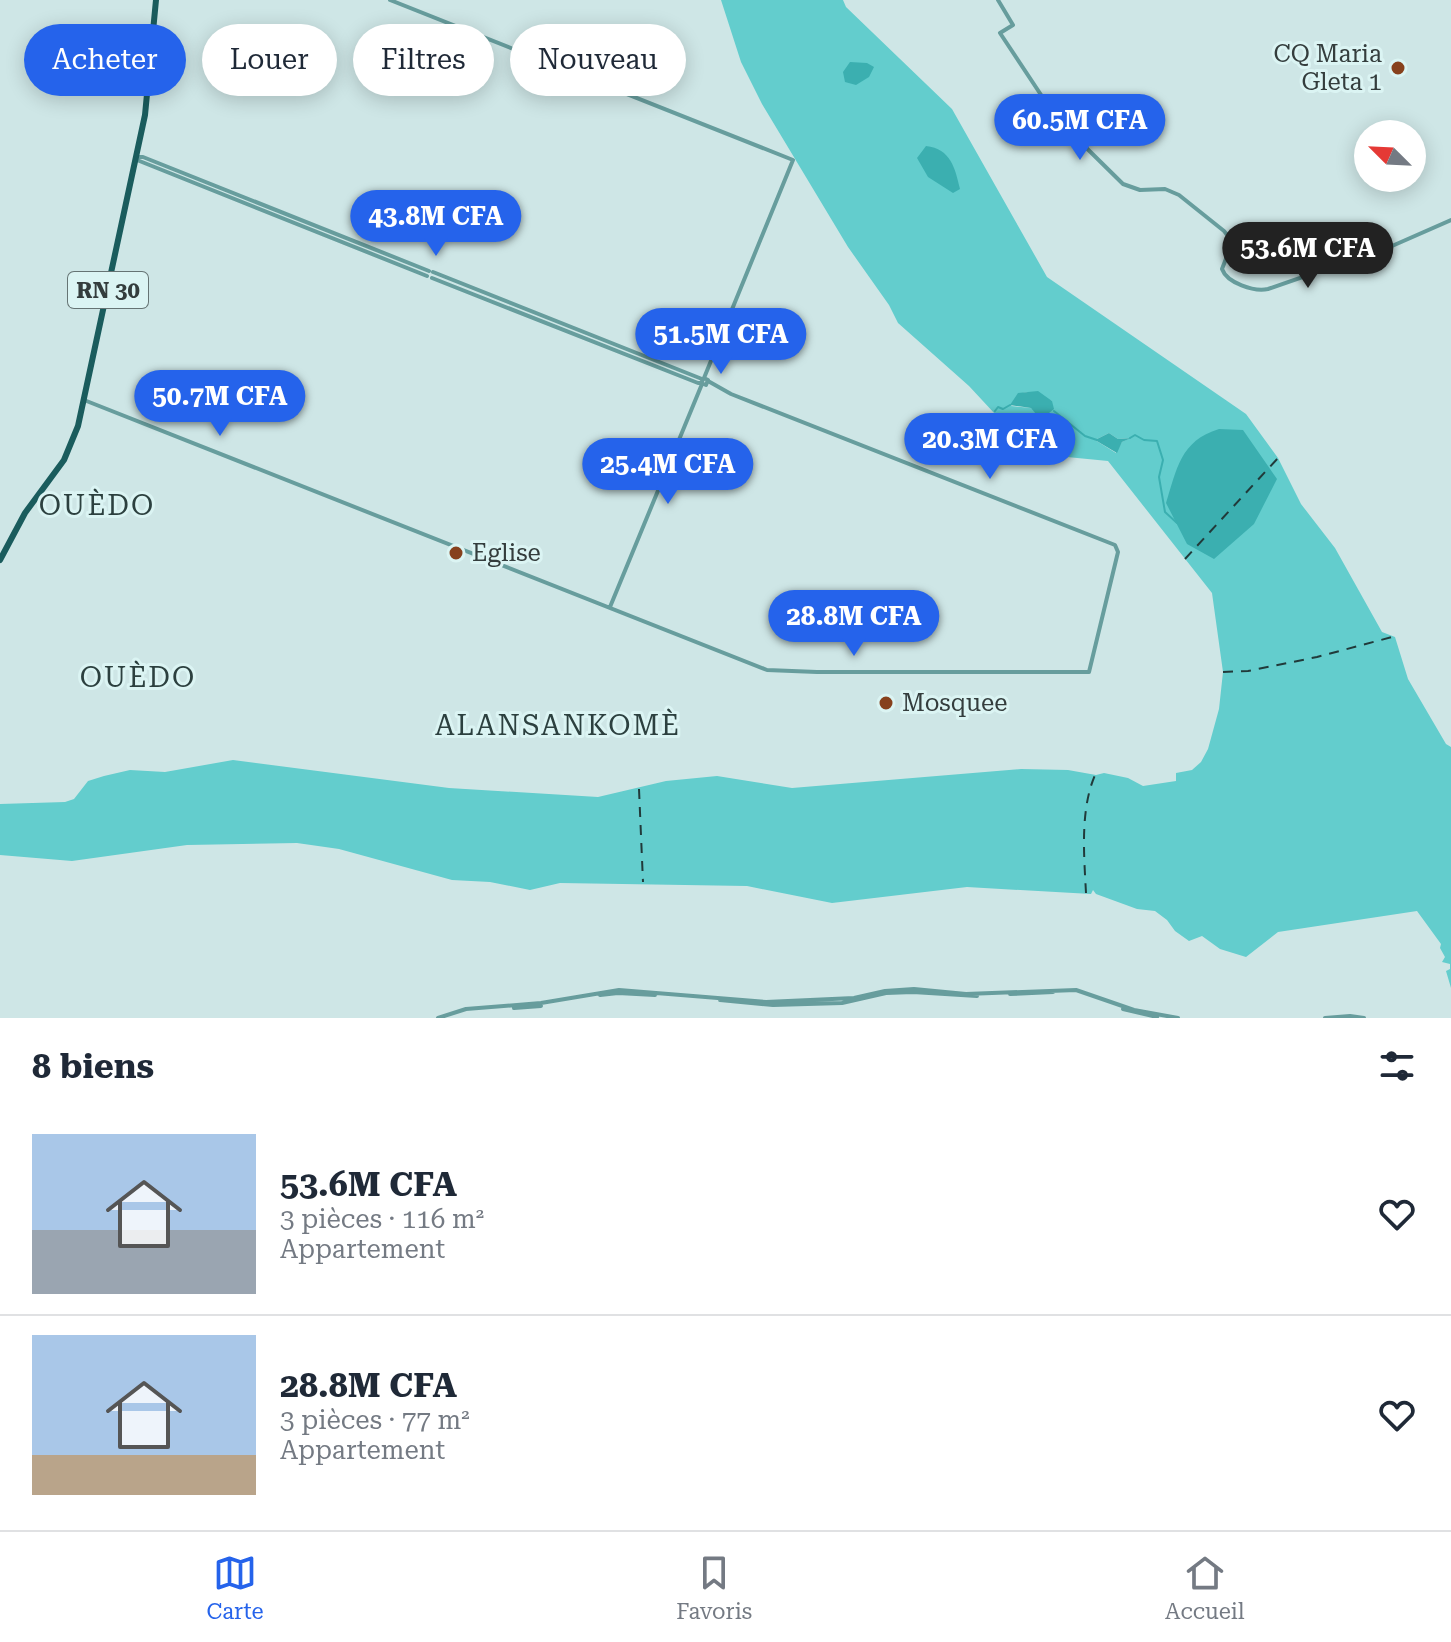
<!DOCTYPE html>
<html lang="fr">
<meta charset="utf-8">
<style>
:root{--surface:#fff;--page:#f6f6f7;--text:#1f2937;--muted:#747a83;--line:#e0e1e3;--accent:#2563eb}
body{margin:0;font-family:"Roboto Serif",serif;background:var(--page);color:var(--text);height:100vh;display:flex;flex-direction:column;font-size:30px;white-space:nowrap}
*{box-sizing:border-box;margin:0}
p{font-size:26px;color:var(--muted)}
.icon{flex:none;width:44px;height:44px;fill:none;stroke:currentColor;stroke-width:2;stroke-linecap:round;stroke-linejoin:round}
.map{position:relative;height:1018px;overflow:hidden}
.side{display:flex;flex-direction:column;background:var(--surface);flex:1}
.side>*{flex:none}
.banner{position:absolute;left:24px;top:24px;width:800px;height:72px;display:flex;gap:16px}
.needle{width:52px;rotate:294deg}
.buttons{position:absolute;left:1354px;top:120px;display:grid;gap:16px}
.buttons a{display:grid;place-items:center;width:72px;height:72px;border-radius:50%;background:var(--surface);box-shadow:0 4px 20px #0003;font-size:40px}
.price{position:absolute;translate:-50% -68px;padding:0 18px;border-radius:28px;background:var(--accent);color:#fff;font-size:26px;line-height:52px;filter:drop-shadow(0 2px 4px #0008)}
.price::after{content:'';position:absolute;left:50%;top:48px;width:24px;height:18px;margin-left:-12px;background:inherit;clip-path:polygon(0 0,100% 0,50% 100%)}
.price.on{background:#222;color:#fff}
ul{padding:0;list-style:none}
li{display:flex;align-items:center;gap:24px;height:200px;padding:0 32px}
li+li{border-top:2px solid var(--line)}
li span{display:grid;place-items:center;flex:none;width:224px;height:160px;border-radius:0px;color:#555}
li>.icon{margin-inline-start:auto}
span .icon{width:96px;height:96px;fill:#fffc;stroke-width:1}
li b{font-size:34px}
h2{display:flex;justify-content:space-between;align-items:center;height:96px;padding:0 32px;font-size:34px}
.tag{padding:0 28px;border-radius:36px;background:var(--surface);box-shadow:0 4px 20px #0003;font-size:28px;line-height:72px}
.tag.on{background:var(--accent);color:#fff}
.tabs{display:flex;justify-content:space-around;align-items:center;height:112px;border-top:2px solid var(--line);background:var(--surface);font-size:22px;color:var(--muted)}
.tabs a{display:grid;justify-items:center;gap:4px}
.tabs .on{color:var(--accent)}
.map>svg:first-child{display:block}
</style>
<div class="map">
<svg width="1451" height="1018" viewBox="0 0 1451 1018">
<rect width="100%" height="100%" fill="#cee6e6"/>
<path fill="#63cdcd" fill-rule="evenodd" d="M721,0H843L846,7L952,109L1047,277L1246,414L1278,458L1301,504L1335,548L1382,632L1395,637L1408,679L1446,744L1451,747V988L1446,971L1450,969V964L1442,962L1445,957L1440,948L1441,944L1417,911L1278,932L1246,957L1220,949L1202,936L1189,941L1175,931L1167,920L1155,911L1137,909L1096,894L1093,890L1091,894L967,887L832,903L747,886L560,883L530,890L490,882L452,880L339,849L297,843L187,845L72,861L0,855V804L65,802L74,799L88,781L104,776L130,770L165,772L233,760L449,788L598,797L666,781L717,776L792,788L1021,769L1068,770L1096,775L1104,773L1128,778L1143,786L1176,781V773L1192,770L1201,762L1208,749L1219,709L1223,672L1212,593L1108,461L1067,457L1038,430L995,414L969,386L898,323L889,305L848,247L762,104L741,62ZM1027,392L1052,401L1048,415L1031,408L1011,406L1023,393ZM1109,433L1118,439L1130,438L1122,442L1116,453L1095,440Z"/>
<path fill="#3bafb0" d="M850,62L867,63L874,67L869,77L856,85L845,82L843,72Z
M926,146C951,149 955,168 960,189L953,193L928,177L917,158Z
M1038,391L1052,401L1054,409L1049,413V417L1044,414H1036L1031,408L1010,405L1018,393Z
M1219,429L1243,430L1277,479L1254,524L1214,559L1187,544L1166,503C1177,469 1180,441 1219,429Z
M1109,433L1118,439L1131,438L1122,442L1117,453L1095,440Z"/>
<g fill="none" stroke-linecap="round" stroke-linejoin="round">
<path stroke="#3bafb0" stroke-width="2" d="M995,411L998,407L1003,409L1010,405
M1054,411L1085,436L1097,440
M1130,438L1135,435L1144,440L1157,441L1163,460L1159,477L1165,512L1177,523"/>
<path stroke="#213a3a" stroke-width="2" stroke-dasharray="10 8" stroke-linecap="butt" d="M1185,559L1278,458
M1223,672L1248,671L1317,657L1392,637
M639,789L643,882
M1086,893C1084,855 1080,810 1095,775"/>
<path stroke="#679d9d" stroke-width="4" d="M390,0L793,160L704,378
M998,0L1013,25L1000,33L1057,119L1123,184L1140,190L1165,189L1179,195L1224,231L1228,236L1229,251L1222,269C1227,283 1254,292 1268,289L1392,246L1451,220
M137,157H143L429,271
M137,160L427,276
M433,272L702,379
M432,278L698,383H701L704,378L708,380L706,385L701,383
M84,400L767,670L817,672H1089L1118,552L1115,545L731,394L708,381
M610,607L702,384
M1010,994L1053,992
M600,995L618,993L655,995
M720,1000L773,1005L842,1003L886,993L913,992L977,996
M514,1008L541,1006
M1123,1009L1157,1017
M438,1018L466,1009L541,1003L619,990L766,1002L854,998L885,991L914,989L966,994L1076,990L1134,1010L1178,1018
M1325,1018L1350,1016L1364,1018"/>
<path stroke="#1a5c5d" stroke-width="6" d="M0,560L25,513L64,460L78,426L145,115L156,0"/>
</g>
<g fill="#87411d" stroke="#dbf4f3" stroke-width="3">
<circle cx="1398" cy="68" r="8"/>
<circle cx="456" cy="553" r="8"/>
<circle cx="886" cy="703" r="8"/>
</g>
<g text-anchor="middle" stroke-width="6" stroke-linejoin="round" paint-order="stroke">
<rect fill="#dbf4f3" stroke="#667474" stroke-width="2" x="68" y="272" width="80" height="36" rx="6"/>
<g font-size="22" font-weight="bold" fill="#343d3d">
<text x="108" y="298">RN 30</text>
</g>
<g font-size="24" fill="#343d3d" stroke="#dbf4f3" text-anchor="start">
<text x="1382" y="62" text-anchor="end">CQ Maria<tspan x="1382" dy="28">Gleta 1</tspan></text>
<text x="472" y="561">Eglise</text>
<text x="902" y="711">Mosquee</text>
</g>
<g font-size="28" letter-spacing="2" fill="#2c403f" stroke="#dbf4f3">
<text x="97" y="515">OUÈDO</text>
<text x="138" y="687">OUÈDO</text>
<text x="558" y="735">ALANSANKOMÈ</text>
</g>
</g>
</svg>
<div class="buttons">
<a><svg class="needle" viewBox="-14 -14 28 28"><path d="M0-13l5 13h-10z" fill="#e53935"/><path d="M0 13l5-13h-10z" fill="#747a83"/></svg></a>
</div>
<b class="price" style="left:1080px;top:162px">60.5M CFA</b>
<b class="price" style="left:436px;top:258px">43.8M CFA</b>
<b class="price on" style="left:1308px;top:290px">53.6M CFA</b>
<b class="price" style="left:721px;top:376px">51.5M CFA</b>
<b class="price" style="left:220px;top:438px">50.7M CFA</b>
<b class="price" style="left:990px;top:481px">20.3M CFA</b>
<b class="price" style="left:668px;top:506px">25.4M CFA</b>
<b class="price" style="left:854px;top:658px">28.8M CFA</b>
<div class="banner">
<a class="tag on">Acheter</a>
<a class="tag">Louer</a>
<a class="tag">Filtres</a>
<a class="tag">Nouveau</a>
</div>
</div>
<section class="side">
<h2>8 biens<svg class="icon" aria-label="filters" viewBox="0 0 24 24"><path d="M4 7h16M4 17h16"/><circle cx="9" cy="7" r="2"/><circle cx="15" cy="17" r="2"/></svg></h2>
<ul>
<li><span style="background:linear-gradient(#a9c7e8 60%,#9aa5b1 0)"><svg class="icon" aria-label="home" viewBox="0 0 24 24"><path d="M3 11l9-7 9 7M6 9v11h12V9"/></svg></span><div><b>53.6M CFA</b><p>3 pièces · 116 m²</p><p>Appartement</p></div><svg class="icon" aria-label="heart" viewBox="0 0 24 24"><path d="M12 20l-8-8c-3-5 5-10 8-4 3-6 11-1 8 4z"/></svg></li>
<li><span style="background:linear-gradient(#a9c7e8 75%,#b9a48a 0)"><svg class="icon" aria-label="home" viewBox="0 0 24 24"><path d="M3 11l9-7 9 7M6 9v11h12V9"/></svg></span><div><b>28.8M CFA</b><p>3 pièces · 77 m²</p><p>Appartement</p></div><svg class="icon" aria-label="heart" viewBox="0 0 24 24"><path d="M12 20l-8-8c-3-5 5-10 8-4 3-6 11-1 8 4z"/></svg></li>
</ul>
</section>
<nav class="tabs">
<a class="on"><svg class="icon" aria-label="map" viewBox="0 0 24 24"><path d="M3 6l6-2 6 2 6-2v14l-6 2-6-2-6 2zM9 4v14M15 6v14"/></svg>Carte</a>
<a><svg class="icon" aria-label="saved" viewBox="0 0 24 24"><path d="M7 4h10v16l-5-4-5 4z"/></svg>Favoris</a>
<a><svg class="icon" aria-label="home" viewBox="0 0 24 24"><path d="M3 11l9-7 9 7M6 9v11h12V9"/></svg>Accueil</a>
</nav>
